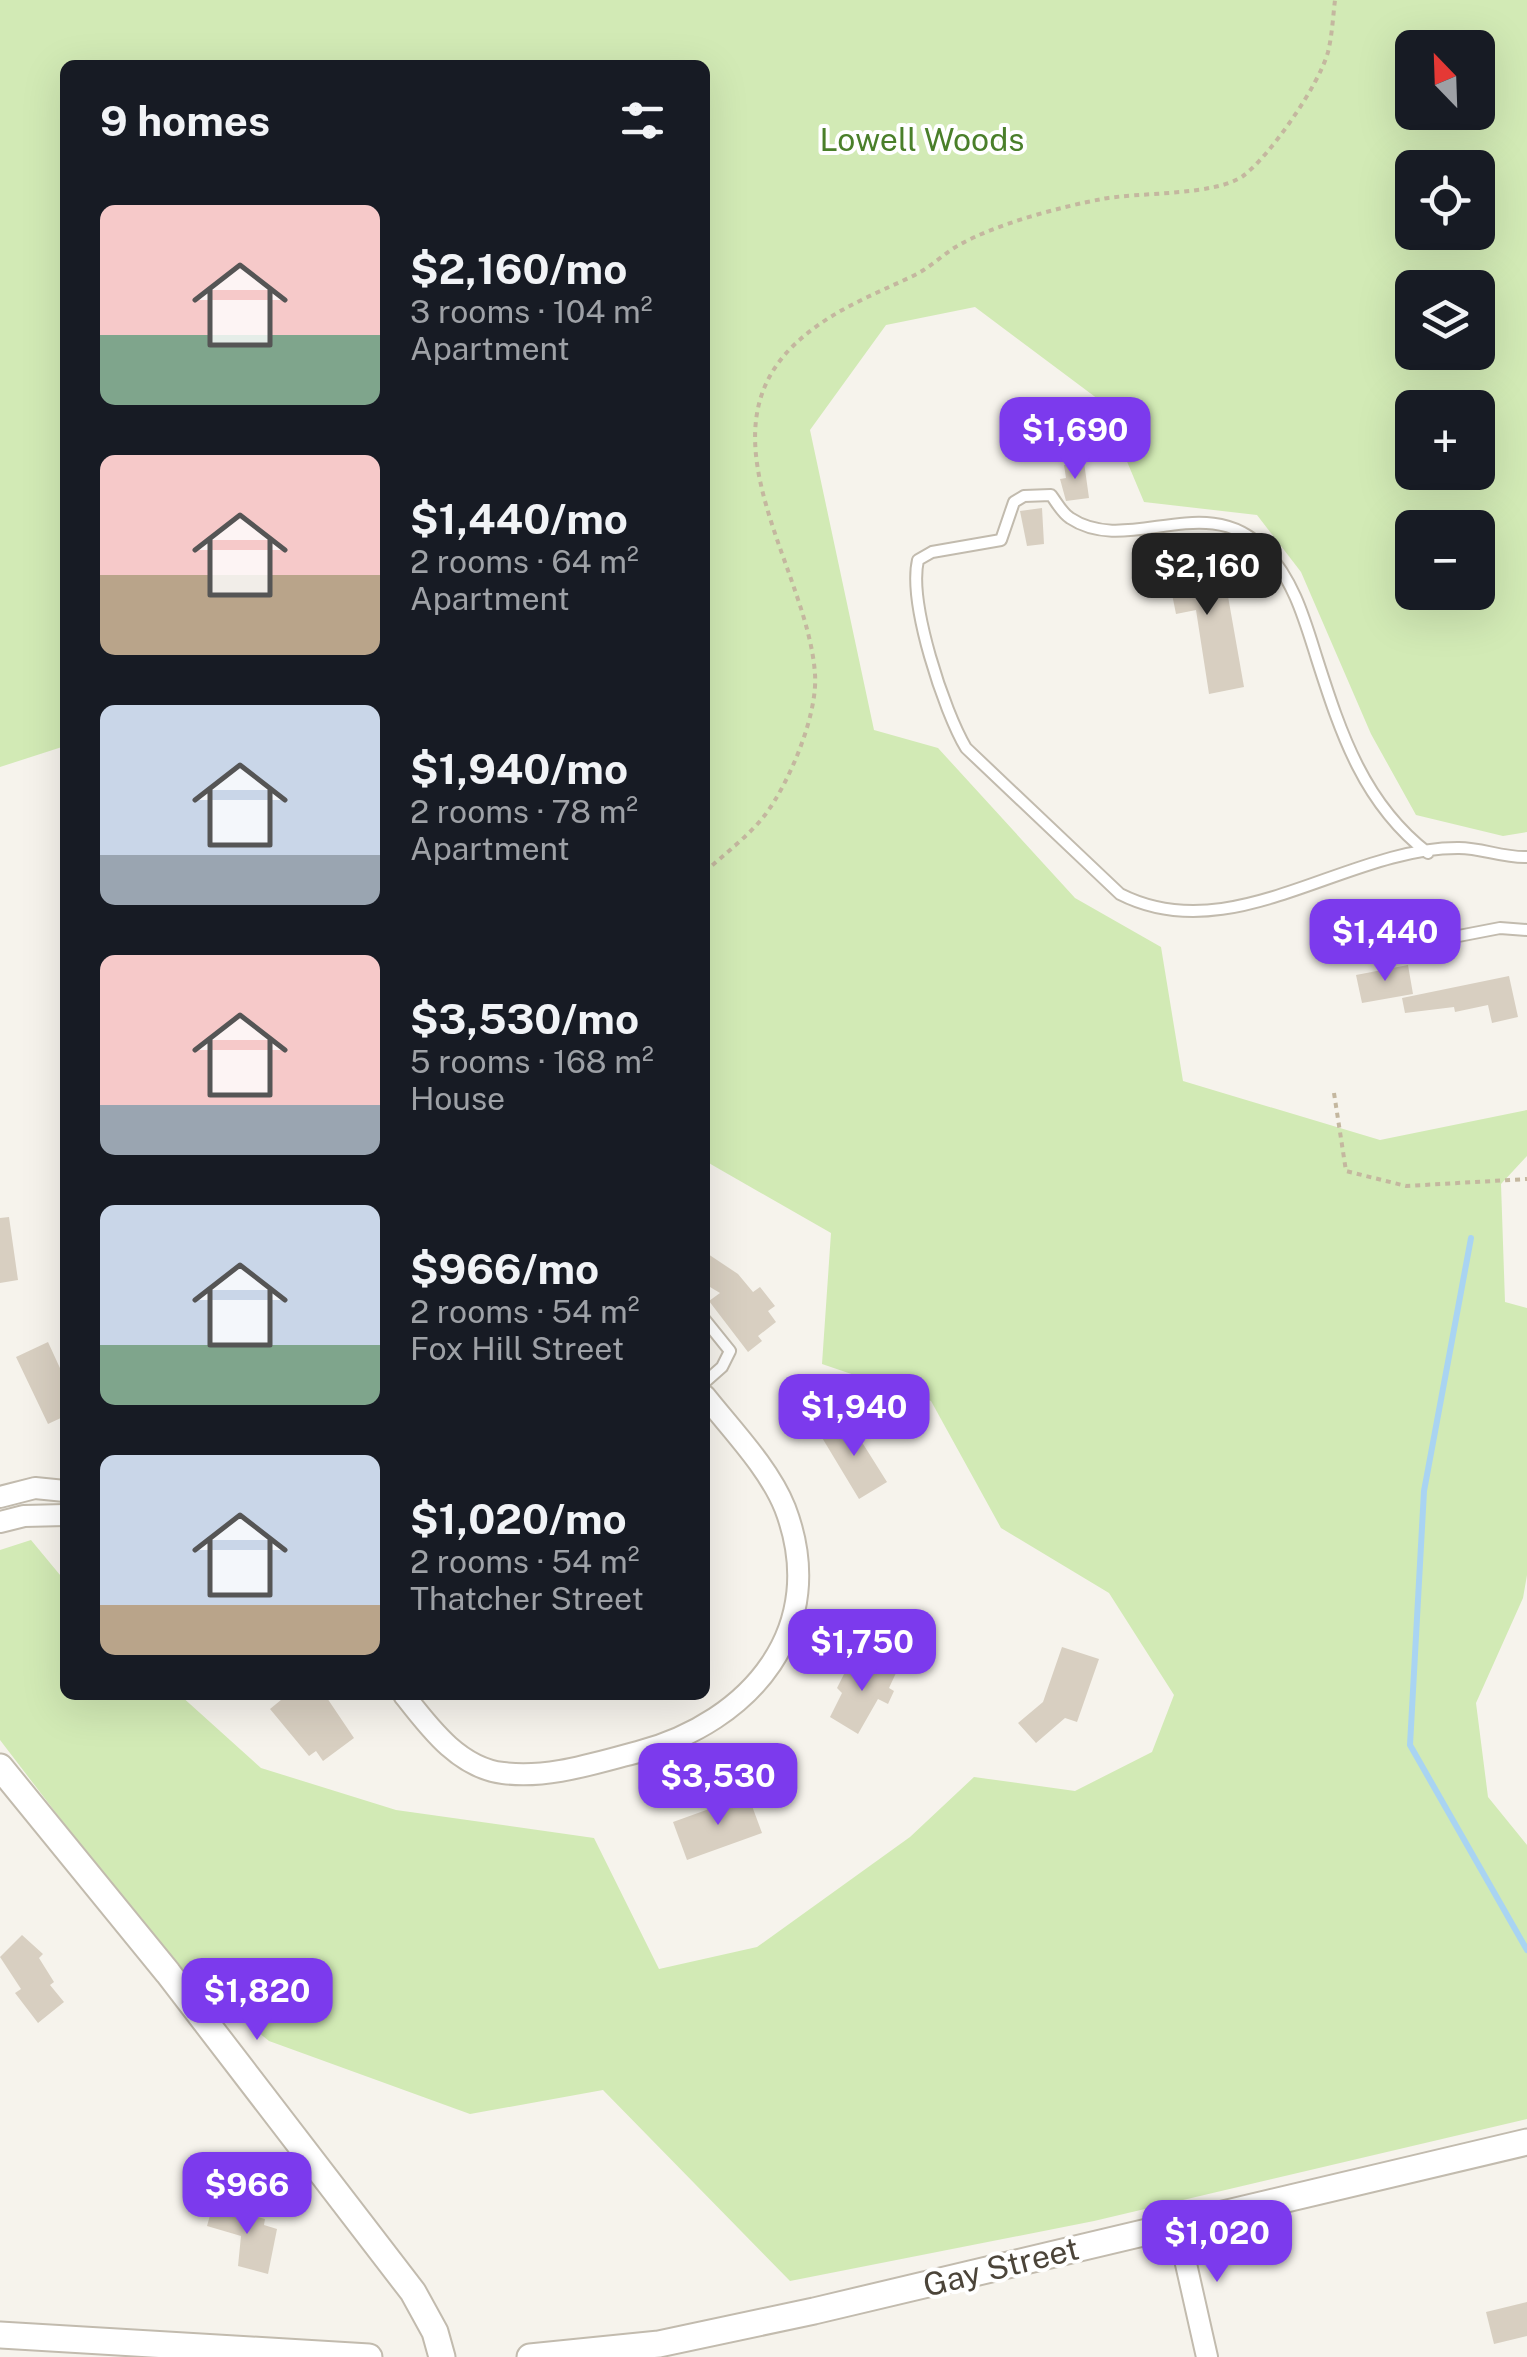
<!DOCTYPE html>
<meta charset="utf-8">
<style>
:root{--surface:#171b24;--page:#242831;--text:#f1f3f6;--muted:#9ea1a6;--accent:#7c3aed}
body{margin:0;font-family:"Public Sans",sans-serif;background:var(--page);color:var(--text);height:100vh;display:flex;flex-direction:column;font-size:38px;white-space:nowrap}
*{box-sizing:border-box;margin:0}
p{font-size:32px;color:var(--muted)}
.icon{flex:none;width:55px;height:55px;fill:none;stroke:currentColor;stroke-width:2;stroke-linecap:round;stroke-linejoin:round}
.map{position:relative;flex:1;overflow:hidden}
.drawer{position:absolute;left:60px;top:60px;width:650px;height:1640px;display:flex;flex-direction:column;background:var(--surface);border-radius:15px;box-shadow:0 10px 40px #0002}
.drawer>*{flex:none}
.needle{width:65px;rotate:337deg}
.fabs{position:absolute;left:1395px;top:30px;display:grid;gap:20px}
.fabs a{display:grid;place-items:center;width:100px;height:100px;border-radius:15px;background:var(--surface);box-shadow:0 10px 40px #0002;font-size:50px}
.price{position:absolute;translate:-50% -85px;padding:0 22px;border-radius:20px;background:var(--accent);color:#fff;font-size:32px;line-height:65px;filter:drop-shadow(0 2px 5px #0008)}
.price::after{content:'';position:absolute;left:50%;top:60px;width:30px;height:22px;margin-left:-15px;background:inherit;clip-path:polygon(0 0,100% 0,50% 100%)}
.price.current{background:#222;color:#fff}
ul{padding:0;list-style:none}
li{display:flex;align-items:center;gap:30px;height:250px;padding:0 40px}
li span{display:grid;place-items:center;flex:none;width:280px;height:200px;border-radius:15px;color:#555}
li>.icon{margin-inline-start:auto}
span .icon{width:120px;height:120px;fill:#fffc;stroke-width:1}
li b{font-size:42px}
h2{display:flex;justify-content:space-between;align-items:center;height:120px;padding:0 40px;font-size:42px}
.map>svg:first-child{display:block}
</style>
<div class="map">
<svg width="1527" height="2357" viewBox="0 0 1527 2357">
<rect width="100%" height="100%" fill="#f6f3ec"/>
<path fill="#d2eab5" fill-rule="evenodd" d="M0,0H1527V832L1503,836L1416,815L1371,734L1301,572L1257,515L1144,502L1102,402L975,307L886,325L810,430L874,730L938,748L1075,898L1161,947L1183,1081L1380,1140L1527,1110V1156L1501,1184L1505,1302L1527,1308V1575L1523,1598L1476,1703L1488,1797L1527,1845V2119L1094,2221L790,2281L603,2090L470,2114L269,2041L168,1959L0,1740V1550L31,1540L65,1581V1695H180L261,1768L396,1810L594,1838L659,1969L757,1947L910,1837L974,1777L1075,1791L1152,1752L1174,1695L1109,1593L1001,1528L931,1401L822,1364L831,1233L707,1162L705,65H65V746L0,767ZM1412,48H1478V112H1412ZM1412,168H1478V232H1412ZM1412,288H1478V352H1412ZM1412,408H1478V472H1412ZM1412,528H1478V592H1412Z"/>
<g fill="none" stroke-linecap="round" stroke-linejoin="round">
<path stroke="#a9d4f2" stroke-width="6" d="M1471,1238L1424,1491L1410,1745L1527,1950"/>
</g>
<path fill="#d8cfc1" d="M1084,462L1089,498L1066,501L1060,479L1066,478L1064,465Z
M1042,508L1044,544L1027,546L1020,511Z
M1201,547L1209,588L1226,585L1244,687L1209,694L1196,610L1176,614L1164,554Z
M1355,936L1358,953L1341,956L1338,939Z
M1408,965L1413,994L1362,1003L1356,975Z
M1509,976L1518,1017L1492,1023L1488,1005L1455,1012L1454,1007L1405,1013L1402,998Z
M9,1217L18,1280L0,1283V1218Z
M705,1252L738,1274L753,1292L760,1287L775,1306L768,1311L776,1322L758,1336L762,1341L748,1352L709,1301L720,1293L705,1284Z
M48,1342L65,1379V1416L48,1424L16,1357Z
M848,1420L887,1482L859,1499L821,1436Z
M1062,1647L1099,1659L1077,1722L1065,1718L1036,1743L1018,1723L1043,1702Z
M851,1660L868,1666L875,1663L896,1673L889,1688L894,1691L888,1704L878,1699L858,1734L830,1717L842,1693L837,1688Z
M287,1695H325L354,1738L323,1761L316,1751L309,1756L270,1709Z
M748,1795L762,1833L687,1860L673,1822Z
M22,1935L43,1954L39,1958L54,1982L50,1985L64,2002L38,2023L15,1993L21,1989L0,1957Z
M213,2205L265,2219L264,2225L277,2229L268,2274L238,2266L241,2236L207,2226Z
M1527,2302V2336L1494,2344L1486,2312Z"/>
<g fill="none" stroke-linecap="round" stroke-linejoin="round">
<defs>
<path id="service" d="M1428,853C1364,804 1341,734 1317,659C1305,621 1294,580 1265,550C1207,488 1128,557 1070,518C1062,513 1057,503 1051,495L1024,496L1014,502L1001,540L932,552L918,560C908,603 944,711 966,748L1120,894C1232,951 1346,847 1459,848C1482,848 1503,858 1527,857
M1443,939L1500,928L1527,930
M705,1320L730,1351L722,1367L705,1382"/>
<path id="minor" d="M0,1497L35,1488L65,1491
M0,1522L24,1516L65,1515
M404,1695C429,1727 459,1768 503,1773C548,1779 595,1763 638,1752C751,1722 831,1628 785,1508C769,1468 732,1430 705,1396
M1177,2224L1207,2357"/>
<path id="tertiary" d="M0,1767L168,1973L413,2292L435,2332L442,2357
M0,2335L369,2357
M530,2357L659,2344L814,2311L1527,2142"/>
</defs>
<use href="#service" stroke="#c2bbae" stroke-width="14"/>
<use href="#minor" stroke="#c2bbae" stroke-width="24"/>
<use href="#tertiary" stroke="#c2bbae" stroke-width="29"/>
<path stroke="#c4b79f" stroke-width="4" stroke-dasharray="5 5" stroke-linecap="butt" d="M705,872C724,854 749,836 765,815C789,783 818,715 815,674C808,570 700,439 792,347C827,312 871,296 915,275C931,267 943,254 959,245C996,224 1060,207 1102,199C1138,192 1215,196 1243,176C1270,156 1319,85 1328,52C1332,36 1333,17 1335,0
M1334,1093L1346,1171L1406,1186L1527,1179"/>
<use href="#service" stroke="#fff" stroke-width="10"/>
<use href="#minor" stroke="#fff" stroke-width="20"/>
<use href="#tertiary" stroke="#fff" stroke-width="25"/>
</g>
<g text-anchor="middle" stroke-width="8" stroke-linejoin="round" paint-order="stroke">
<g font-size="32" fill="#4a7f2a" stroke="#fff">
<text x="922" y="151">Lowell Woods</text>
</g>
<g font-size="32" fill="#4b4439" stroke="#fff">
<text transform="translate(1001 2267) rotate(-14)" y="11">Gay Street</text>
</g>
</g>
</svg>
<div class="fabs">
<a><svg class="needle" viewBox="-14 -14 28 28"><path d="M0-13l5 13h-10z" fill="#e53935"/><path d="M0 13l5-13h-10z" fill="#9ea1a6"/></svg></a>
<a><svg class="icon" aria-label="locate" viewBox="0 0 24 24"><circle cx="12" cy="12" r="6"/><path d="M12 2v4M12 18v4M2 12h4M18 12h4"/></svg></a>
<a><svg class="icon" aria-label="layers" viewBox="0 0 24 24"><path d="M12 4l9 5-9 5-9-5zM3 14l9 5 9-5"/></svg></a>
<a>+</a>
<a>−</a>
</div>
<b class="price" style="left:1075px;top:482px">$1,690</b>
<b class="price current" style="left:1207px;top:618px">$2,160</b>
<b class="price" style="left:1385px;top:984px">$1,440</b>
<b class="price" style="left:854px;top:1459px">$1,940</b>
<b class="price" style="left:862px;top:1694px">$1,750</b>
<b class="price" style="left:718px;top:1828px">$3,530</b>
<b class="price" style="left:257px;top:2043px">$1,820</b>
<b class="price" style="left:247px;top:2237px">$966</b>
<b class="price" style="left:1217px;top:2285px">$1,020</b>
<section class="drawer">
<h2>9 homes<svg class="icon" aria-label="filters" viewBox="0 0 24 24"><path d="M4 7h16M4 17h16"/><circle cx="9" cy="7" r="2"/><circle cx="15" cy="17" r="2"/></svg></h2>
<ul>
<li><span style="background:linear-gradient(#f6c9c9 65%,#7fa58c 0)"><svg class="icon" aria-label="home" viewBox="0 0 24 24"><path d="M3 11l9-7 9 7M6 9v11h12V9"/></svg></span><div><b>$2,160/mo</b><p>3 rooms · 104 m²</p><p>Apartment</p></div></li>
<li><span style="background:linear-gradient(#f6c9c9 60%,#b9a48a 0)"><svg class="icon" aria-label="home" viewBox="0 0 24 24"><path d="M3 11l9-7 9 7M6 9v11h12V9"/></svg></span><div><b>$1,440/mo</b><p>2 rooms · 64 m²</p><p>Apartment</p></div></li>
<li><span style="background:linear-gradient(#c9d6e8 75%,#9aa5b1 0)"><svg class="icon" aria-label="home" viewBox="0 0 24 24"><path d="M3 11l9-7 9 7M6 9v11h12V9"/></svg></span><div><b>$1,940/mo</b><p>2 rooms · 78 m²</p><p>Apartment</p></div></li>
<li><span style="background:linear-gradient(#f6c9c9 75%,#9aa5b1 0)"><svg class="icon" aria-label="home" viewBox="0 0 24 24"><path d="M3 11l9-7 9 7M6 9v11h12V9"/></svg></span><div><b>$3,530/mo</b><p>5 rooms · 168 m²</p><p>House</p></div></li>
<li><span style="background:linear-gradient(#c9d6e8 70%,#7fa58c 0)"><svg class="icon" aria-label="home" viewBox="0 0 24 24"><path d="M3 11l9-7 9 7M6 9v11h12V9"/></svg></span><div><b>$966/mo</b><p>2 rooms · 54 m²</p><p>Fox Hill Street</p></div></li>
<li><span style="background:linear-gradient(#c9d6e8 75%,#b9a48a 0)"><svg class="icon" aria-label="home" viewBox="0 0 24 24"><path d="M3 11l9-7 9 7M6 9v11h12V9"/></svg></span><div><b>$1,020/mo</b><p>2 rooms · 54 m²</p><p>Thatcher Street</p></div></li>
</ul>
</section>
</div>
